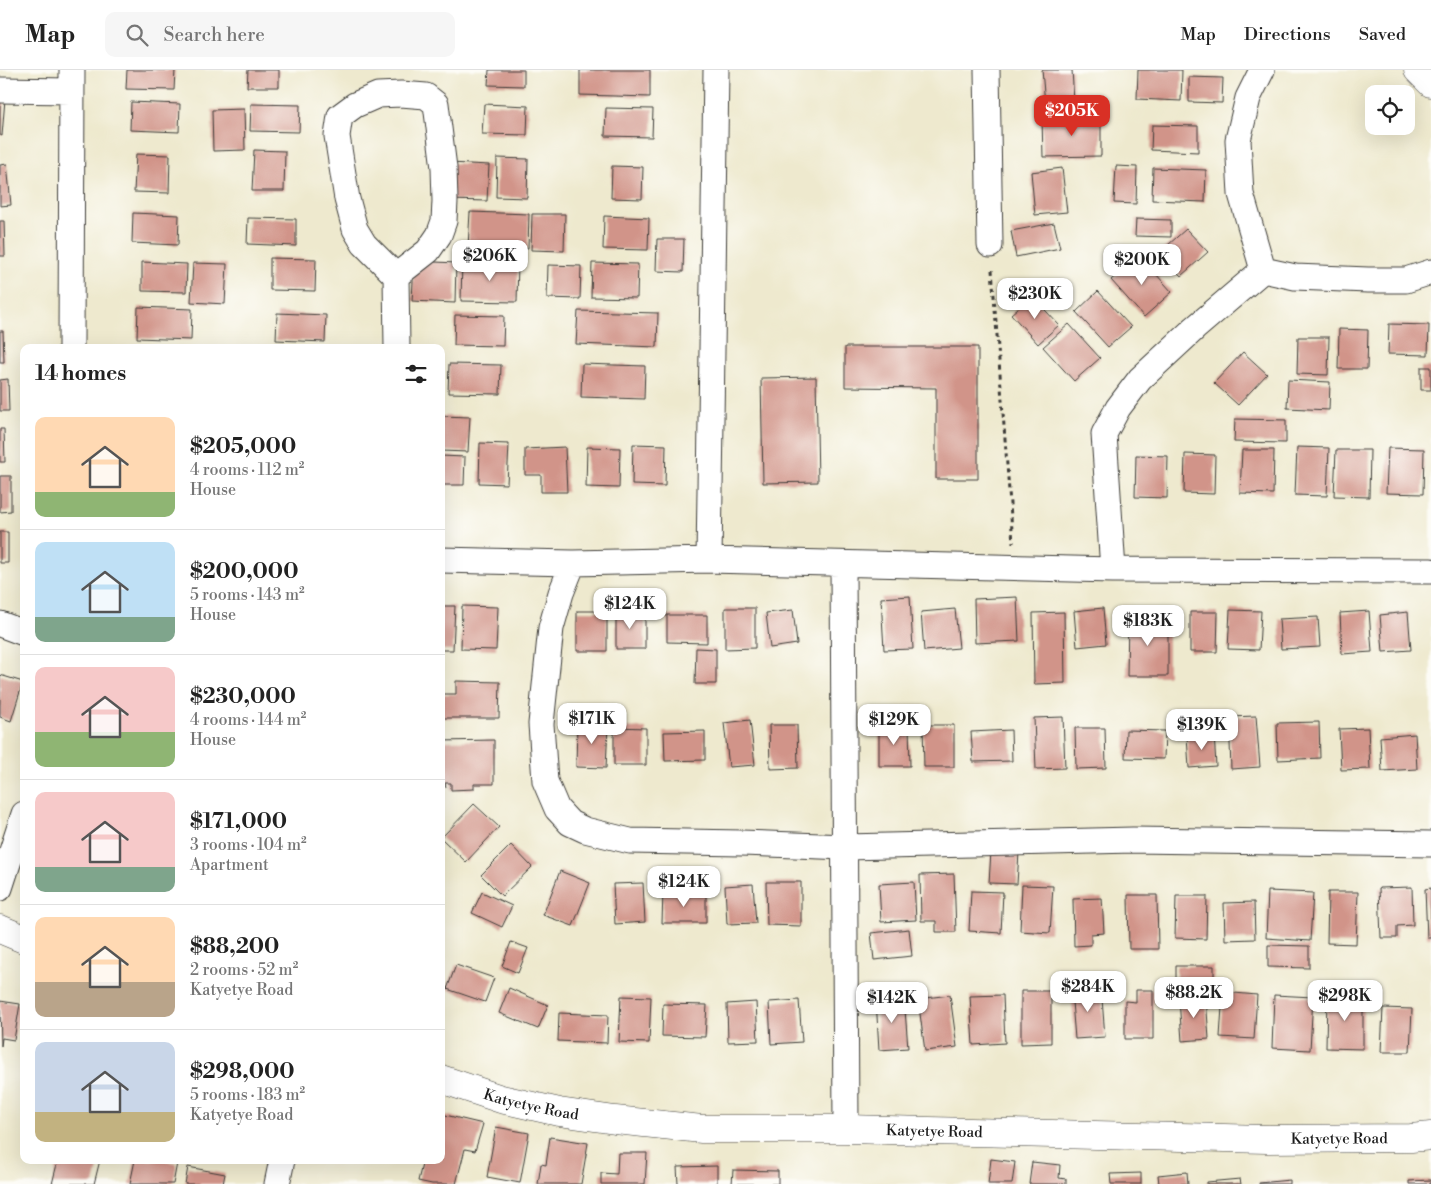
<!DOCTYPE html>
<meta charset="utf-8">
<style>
:root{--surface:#fff;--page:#f6f6f6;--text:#222;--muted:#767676;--line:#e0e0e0;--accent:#d93025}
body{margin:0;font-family:"Libre Bodoni",serif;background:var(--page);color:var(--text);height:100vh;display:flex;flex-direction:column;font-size:19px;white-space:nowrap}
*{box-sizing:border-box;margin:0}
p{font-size:16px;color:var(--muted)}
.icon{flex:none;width:28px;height:28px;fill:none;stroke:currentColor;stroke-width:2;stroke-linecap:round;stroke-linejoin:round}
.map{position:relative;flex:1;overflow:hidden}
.details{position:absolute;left:20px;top:274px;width:425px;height:820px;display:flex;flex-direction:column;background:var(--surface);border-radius:10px;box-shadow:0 5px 20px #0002}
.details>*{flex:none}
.buttons{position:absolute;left:1365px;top:15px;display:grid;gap:10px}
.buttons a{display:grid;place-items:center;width:50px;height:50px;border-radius:10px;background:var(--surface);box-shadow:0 5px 20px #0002;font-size:25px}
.price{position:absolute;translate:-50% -42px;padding:0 11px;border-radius:10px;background:#fff;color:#222;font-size:16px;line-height:32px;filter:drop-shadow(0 1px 2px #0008)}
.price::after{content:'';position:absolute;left:50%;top:30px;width:15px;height:11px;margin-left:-8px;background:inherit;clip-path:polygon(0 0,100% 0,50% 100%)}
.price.on{background:var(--accent);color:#fff}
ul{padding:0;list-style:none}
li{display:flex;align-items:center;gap:15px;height:125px;padding:0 15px}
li+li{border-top:1px solid var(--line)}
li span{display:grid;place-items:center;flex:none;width:140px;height:100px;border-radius:10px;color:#555}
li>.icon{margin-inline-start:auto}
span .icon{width:60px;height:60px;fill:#fffc;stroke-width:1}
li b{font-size:21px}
h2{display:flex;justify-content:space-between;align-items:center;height:60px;padding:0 15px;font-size:21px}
header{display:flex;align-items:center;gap:30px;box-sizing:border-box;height:70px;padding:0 25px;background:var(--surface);border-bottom:1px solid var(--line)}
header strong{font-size:24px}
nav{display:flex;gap:28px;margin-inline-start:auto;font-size:18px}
.search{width:350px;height:45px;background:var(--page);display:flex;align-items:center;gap:12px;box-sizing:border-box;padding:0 18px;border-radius:10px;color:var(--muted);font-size:19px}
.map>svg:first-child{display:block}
</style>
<header>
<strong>Map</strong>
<div class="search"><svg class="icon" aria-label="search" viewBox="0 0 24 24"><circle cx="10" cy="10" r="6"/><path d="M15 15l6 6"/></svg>Search here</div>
<nav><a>Map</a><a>Directions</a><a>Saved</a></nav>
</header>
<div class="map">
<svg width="1431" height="1114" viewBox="0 0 1431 1114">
<rect width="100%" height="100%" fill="#fdfcf7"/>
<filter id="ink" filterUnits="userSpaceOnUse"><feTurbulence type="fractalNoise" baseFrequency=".02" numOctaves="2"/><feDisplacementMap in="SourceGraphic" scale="10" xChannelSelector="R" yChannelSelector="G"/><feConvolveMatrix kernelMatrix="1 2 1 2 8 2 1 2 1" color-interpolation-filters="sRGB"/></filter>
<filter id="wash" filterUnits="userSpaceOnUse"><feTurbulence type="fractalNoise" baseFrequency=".0096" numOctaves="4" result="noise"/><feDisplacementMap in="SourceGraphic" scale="20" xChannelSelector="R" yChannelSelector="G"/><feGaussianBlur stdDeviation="1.12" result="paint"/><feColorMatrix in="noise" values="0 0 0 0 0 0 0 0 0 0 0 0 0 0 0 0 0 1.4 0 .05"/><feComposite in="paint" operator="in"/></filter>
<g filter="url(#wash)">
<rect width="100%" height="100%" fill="#eee9ce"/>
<g id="blocks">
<path fill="#d19489" d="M127,0H175L174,20L126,19Z
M248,0H279V17H247Z
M489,0H524V16L488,15Z
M580,0H650V27L580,25Z
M1042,0H1072L1074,31L1045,34Z
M1138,0H1182L1181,31L1137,29Z
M1189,7L1223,8L1222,33L1189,32Z
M0,29H5L2,66L0,65Z
M131,32L180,34L179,62L130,60Z
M251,34L300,35L299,62L250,61Z
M484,34L528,36L527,65L482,64Z
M606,38L653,39L652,67L605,66Z
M244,39L245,80L213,81L212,40Z
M1101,48V86L1043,87L1042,49Z
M1152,55L1198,56V82L1151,80Z
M254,80L285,81L284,121H252Z
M136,84L170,85L169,123L134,122Z
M497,88L528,89L527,128L496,127Z
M450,93L489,95L487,131L449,130Z
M7,94L11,135L0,136V95Z
M612,96L643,97L642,129L611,128Z
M1116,96L1137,97L1136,134L1114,133Z
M1062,98L1067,142L1035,145L1031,102Z
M1153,98L1206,100L1205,132L1152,130Z
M470,142L529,144L528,178L468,177Z
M133,143L179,145L178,175L132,173Z
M532,144H565L564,181L531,180Z
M604,146L649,148L648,180L603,179Z
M248,148L296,149V176L247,174Z
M1136,149L1171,150V167L1135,166Z
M0,151H4L5,186H0Z
M1054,153L1060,178L1016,187L1011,161Z
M1186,159L1208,182L1181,206L1159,183Z
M657,169H684L683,202L656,201Z
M1139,185L1172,222L1144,247L1111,210Z
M270,188L316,189L315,221L270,220Z
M414,191L456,193L455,233L412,231Z
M462,191L518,192L517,232L461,231Z
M142,192L187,194L186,222L142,221Z
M193,193L227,194L225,234L191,232Z
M592,193L638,194L637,228L591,227Z
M548,195L581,196L580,229L547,228Z
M1098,221L1131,257L1108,277L1076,242Z
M1032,226L1059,255L1038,274L1011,244Z
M138,237L192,239L191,270L137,268Z
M578,241L658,243L657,277L576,274Z
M277,243L326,245L325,272L276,270Z
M455,245L504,246L503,276L454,275Z
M1069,254L1100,288L1074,311L1043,277Z
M1389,254L1429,255L1428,285L1388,284Z
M1339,259L1368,260L1367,299H1338Z
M0,261H3L4,292H0Z
M1298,267H1329L1328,305L1297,304Z
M845,277H978V409H936V318L845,317Z
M1243,282L1267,304L1238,335L1214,313Z
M449,294L501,295L500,324L448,323Z
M582,294L645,296L644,329L581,327Z
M1421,297H1431V320H1421Z
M816,307L818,412L763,413L761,308Z
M8,309L9,341H0V310Z
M1288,310L1330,312L1329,340L1287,338Z
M441,346L470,347L468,382L441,381Z
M1235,349L1286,350V373L1234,372Z
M0,359H4L5,392H0Z
M480,373L509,374L507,414L479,413Z
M633,374L666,375L665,416L632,415Z
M565,377L567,422H541V405H525V379Z
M587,377L620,378L619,418L586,417Z
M1297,377L1329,378L1327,426L1295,425Z
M1388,378L1424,379L1423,424L1386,423Z
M1242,380H1274L1273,424L1240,423Z
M1336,380H1370L1369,427L1334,426Z
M1185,384L1215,385L1214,424L1184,423Z
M1136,385L1168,386L1167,428L1135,427Z
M441,386L465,387L464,415H441Z
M0,406H11V441L0,442Z
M0,462H8V493H0Z
M910,526L913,579L884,580L881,528Z
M1017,527L1019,571L975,573L974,529Z
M441,536H455L453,580H441Z
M462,536L498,537L496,580L461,579Z
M725,538H755V578L725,579Z
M1103,538L1106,574L1077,577L1074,541Z
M955,539L959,578L924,581L921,542Z
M793,540L797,574L770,578L766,543Z
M1230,540L1261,541L1259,580L1228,579Z
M577,541H607V581H577Z
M616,541H645V579H616Z
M1369,541L1372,582L1342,584L1340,543Z
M1064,542L1065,613L1034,614L1033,543Z
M1190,542H1218L1217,582H1190Z
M1408,542L1411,580L1383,582L1380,545Z
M667,545H707V573L667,572Z
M1318,547L1320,577L1281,579L1279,549Z
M1128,548H1168V606H1127Z
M696,578L716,579V614H695Z
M0,605L23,612L11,651L0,647Z
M456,611L500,612L499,648H441V624H456Z
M1256,646L1260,697L1231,699L1229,647Z
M1063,647L1065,698L1036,699L1034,648Z
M750,650L755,695L729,697L724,653Z
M1319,652L1320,688L1278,690L1277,653Z
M577,653L608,654L606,698L576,697Z
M769,655H797L798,698L770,699Z
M879,655H909L910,696H879Z
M923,655H954V697H924Z
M614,657L646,658V695H614Z
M1075,658H1105L1106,698L1076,699Z
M1368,658L1370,699L1341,700L1339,659Z
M1011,660L1012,691L973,692L971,662Z
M1126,660L1165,661L1164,689L1125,688Z
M705,661V690L665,691L664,662Z
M1214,664L1216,696L1189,698L1187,666Z
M1415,664L1417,699L1382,701L1380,667Z
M494,670V714H474V719L451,720V713H445L446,717H441V671Z
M474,734L499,757L466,792L441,768Z
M511,775L532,797L502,826L481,805Z
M991,781L1019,782L1017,814L989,813Z
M560,801L590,813L573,856L543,845Z
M954,804L956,862H936V851H921L920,805Z
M766,812H801V856L767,855Z
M914,812L916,850L881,852L879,814Z
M643,813L645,852L615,854L613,814Z
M753,814L756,853L727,854L725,816Z
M1022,815L1053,816L1050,863L1020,861Z
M1412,817L1413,855L1397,856V868H1381L1379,818Z
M1431,818V868H1427L1425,819Z
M971,821L1003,822L1001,863L969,861Z
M1268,821L1313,823L1310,871L1266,868Z
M482,822L512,836L502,857L472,843Z
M663,822L706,823V853H662Z
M1328,822H1358L1356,874L1327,873Z
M1128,825H1157L1158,879H1129Z
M1176,826H1207L1206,869L1175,868Z
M1102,828L1104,863L1091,864V875L1074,876L1073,829Z
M1254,832L1255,869L1225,870L1224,833Z
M909,859L912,886L874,890L871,863Z
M511,872L528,878L518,903L502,896Z
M1268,875L1309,876V898L1268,897Z
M456,895L494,908L485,932L447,919Z
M1176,896H1214V923L1176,922Z
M1101,916L1105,967L1075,969L1071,919Z
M509,918L548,935L538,959L499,943Z
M1136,920H1153V969H1125V931L1136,932Z
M1021,921H1051V973L1021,974Z
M1223,922L1257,925L1254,969L1220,967Z
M1327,924L1363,925V979L1326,978Z
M950,925L957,977L925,981L918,929Z
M1003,925L1005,973L973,975L970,926Z
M1274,925L1313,927L1310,980L1272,978Z
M621,926L651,927L649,973L619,972Z
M904,927L908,978L879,980L876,929Z
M1206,927L1209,969L1182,971L1179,929Z
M799,930L802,972L771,974L769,932Z
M0,931L20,934L14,970L2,968L1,976Z
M756,932L758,971L728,972L727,934Z
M663,934L707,935L705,967L662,966Z
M1383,938L1412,939L1410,982H1381Z
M559,943L608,945L607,973L558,971Z
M441,1044L483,1054L475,1081L465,1079L456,1114H432L418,1111L423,1090H441Z
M496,1057L529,1063L520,1113L487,1107Z
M550,1067L588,1073L581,1114H538L541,1094L546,1095Z
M618,1083H647L645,1114H601V1103L617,1104Z
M991,1089L1015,1092L1012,1114H988Z
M58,1090H100L94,1114H52Z
M135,1090H163L177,1093L173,1114H130Z
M1032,1092L1060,1095L1059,1108L1066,1109V1114H1029Z
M717,1096V1114H678L677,1097Z
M188,1097L225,1104L223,1114H185Z
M733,1100L778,1101V1114H732Z
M1187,1102L1188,1114H1159L1158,1105Z
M1141,1103V1114H1111L1110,1104Z
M1240,1109L1241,1114H1207V1112Z
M1290,1110V1114H1259V1113Z
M1431,1110V1114H1409V1111Z"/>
</g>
</g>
<g filter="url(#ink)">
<use href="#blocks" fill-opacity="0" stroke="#3c3b37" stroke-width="1"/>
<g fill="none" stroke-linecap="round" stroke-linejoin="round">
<defs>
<path id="street" d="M987,0L990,175
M1262,0L1248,28L1238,70L1241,124L1263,200
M0,20L71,21
M1263,200L1295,207L1368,210H1406L1431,202
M396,206L428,181L439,165L444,151L445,131L444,98L436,34L426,26L401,24L378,25L355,35L340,46L337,66L347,129L355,159L364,174L396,206L397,278
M71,278L72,0
M441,490L573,493L709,490L1113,500L1431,501
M709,490L716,0
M573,493L561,523L551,558L541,654L545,711L557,739L570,753L585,760L630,771L742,773L846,777L1133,770L1431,774
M843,494L846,1059
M1113,500L1104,364L1118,338L1140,309L1195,258L1263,200
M0,554L24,563
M0,818L24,744
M277,1114L282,1090"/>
<g id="secondary">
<path d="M1418,0L1431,13"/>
<path d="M0,859L24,869"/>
<path id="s1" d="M441,1009L501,1029L559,1042L615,1050L702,1059H846L1267,1069L1411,1068L1431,1066"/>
</g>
</defs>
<use href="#street" stroke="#3c3b37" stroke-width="27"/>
<use href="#secondary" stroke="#3c3b37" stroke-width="29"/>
<path stroke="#3c3b37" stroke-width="3" stroke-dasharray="4 4" stroke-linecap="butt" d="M992,200L1013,473"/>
<use href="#street" stroke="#fff" stroke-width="25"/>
<use href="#secondary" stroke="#fff" stroke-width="28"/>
</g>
</g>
<g text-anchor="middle" stroke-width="4.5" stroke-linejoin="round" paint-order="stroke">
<g font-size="15" fill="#1c1c1c" stroke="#fdfcf7">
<text dy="5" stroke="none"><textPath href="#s1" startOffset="94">Katyetye Road</textPath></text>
<text dy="5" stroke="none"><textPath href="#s1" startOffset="499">Katyetye Road</textPath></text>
<text dy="5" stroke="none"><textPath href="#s1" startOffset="904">Katyetye Road</textPath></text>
</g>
</g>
</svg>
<div class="buttons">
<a><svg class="icon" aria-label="locate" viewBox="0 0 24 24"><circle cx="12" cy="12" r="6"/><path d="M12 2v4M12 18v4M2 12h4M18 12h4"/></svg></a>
</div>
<b class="price on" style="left:1072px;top:67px">$205K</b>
<b class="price" style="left:490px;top:212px">$206K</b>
<b class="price" style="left:1142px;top:216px">$200K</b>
<b class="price" style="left:1035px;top:250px">$230K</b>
<b class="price" style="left:630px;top:560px">$124K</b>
<b class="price" style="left:1148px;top:577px">$183K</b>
<b class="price" style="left:592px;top:675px">$171K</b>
<b class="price" style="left:894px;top:676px">$129K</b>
<b class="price" style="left:1202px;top:681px">$139K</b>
<b class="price" style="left:684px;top:838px">$124K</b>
<b class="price" style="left:1088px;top:943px">$284K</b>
<b class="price" style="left:1194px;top:949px">$88.2K</b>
<b class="price" style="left:1345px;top:952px">$298K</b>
<b class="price" style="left:892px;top:954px">$142K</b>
<section class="details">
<h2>14 homes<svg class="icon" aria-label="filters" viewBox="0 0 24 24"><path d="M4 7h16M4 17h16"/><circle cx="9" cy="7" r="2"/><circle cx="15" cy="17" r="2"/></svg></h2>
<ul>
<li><span style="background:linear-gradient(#ffd9b3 75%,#8fb573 0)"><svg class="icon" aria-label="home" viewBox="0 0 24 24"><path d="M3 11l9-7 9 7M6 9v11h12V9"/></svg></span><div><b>$205,000</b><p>4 rooms · 112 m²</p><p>House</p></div></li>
<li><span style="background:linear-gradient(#bfe0f5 75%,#7fa58c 0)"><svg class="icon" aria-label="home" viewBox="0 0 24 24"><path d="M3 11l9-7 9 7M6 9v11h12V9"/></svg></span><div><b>$200,000</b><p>5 rooms · 143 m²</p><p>House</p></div></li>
<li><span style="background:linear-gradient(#f6c9c9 65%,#8fb573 0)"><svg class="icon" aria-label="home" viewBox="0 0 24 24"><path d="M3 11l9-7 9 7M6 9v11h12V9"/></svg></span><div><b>$230,000</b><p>4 rooms · 144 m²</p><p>House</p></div></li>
<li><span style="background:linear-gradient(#f6c9c9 75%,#7fa58c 0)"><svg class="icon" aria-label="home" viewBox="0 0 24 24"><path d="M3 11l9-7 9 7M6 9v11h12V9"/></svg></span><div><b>$171,000</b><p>3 rooms · 104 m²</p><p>Apartment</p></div></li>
<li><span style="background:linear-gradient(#ffd9b3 65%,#b9a48a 0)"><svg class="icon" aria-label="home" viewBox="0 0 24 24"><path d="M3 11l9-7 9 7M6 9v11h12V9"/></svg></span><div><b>$88,200</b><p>2 rooms · 52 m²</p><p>Katyetye Road</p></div></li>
<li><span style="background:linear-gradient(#c9d6e8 70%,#c2b280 0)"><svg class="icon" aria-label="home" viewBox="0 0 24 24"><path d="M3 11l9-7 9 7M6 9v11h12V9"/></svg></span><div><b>$298,000</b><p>5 rooms · 183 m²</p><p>Katyetye Road</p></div></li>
</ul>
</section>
</div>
